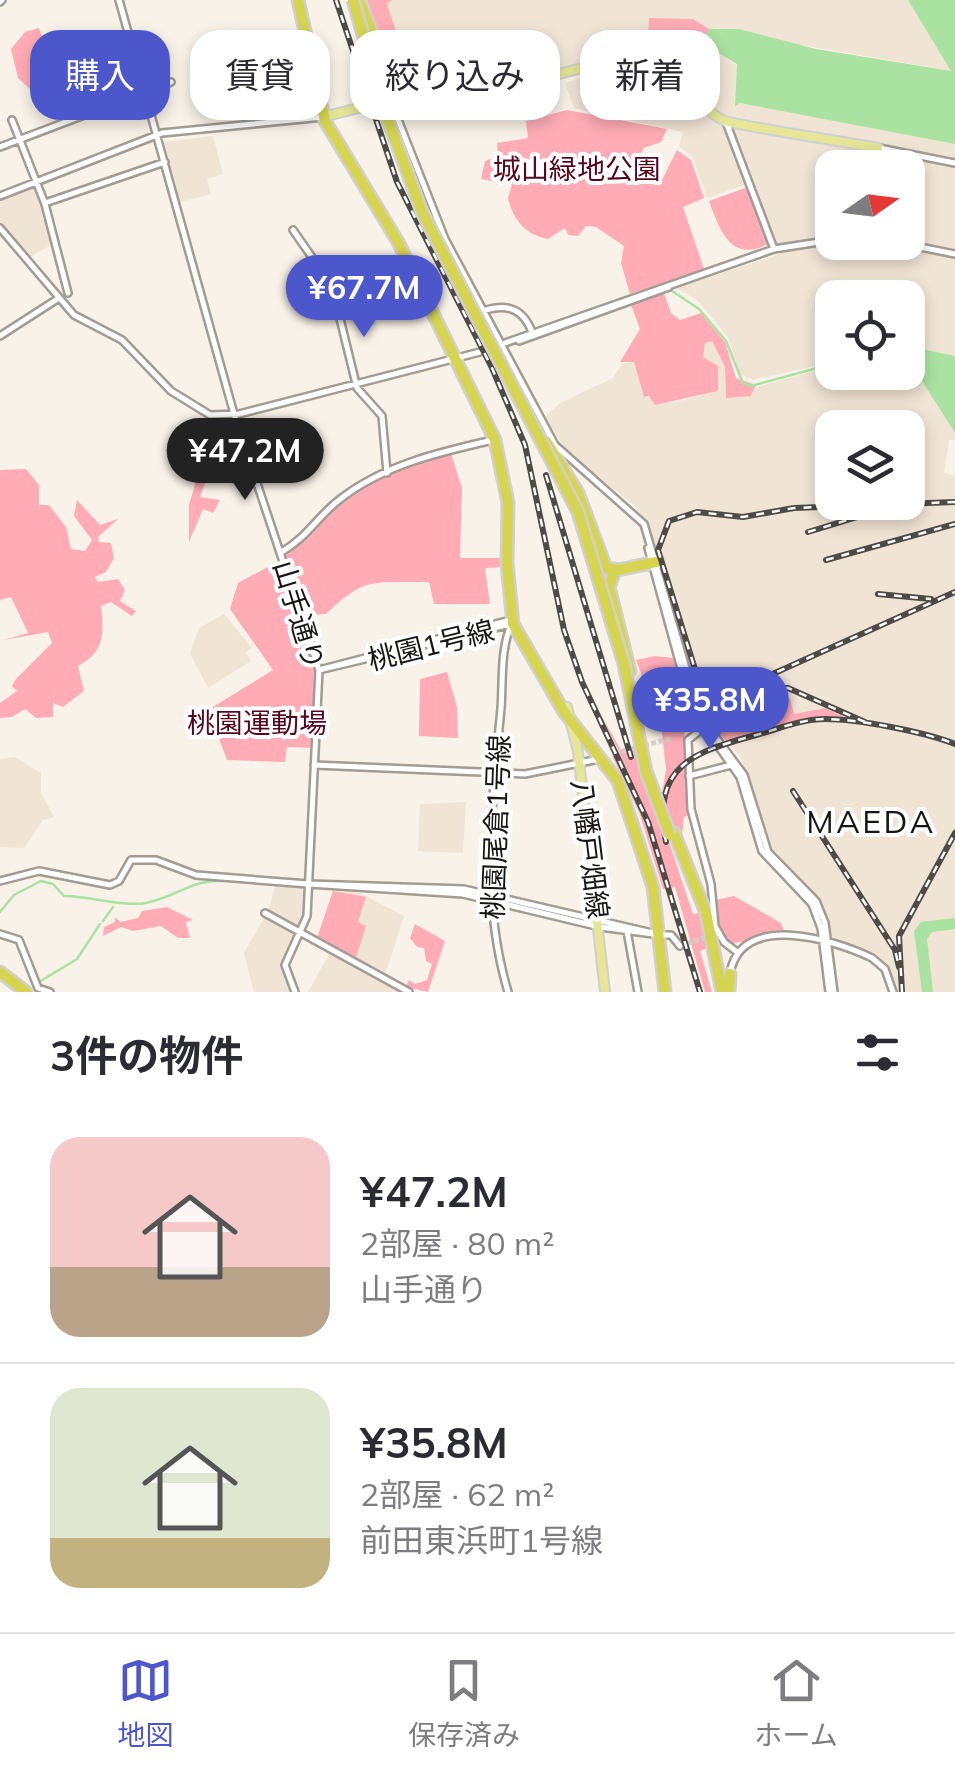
<!DOCTYPE html>
<html lang="ja">
<meta charset="utf-8">
<style>
:root{--surface:#fff;--page:#f2f2f3;--text:#2b2b33;--muted:#7c7c81;--line:#e1e1e2;--accent:#4c57cc}
body{margin:0;font-family:Mulish,"Noto Sans JP",sans-serif;background:var(--page);color:var(--text);height:100vh;display:flex;flex-direction:column;font-size:38px;white-space:nowrap}
*{box-sizing:border-box;margin:0}
p{font-size:32px;color:var(--muted)}
.icon{flex:none;width:55px;height:55px;fill:none;stroke:currentColor;stroke-width:2;stroke-linecap:round;stroke-linejoin:round}
.map{position:relative;height:992px;overflow:hidden}
.sheet{display:flex;flex-direction:column;background:var(--surface);flex:1}
.sheet>*{flex:none}
.hud{position:absolute;left:30px;top:30px;width:895px;height:90px;display:flex;gap:20px}
.needle{width:65px;rotate:76deg}
.buttons{position:absolute;left:815px;top:150px;display:grid;gap:20px}
.buttons a{display:grid;place-items:center;width:110px;height:110px;border-radius:20px;background:var(--surface);box-shadow:0 5px 15px #0003;font-size:50px}
.price{position:absolute;translate:-50% -85px;padding:0 22px;border-radius:35px;background:var(--accent);color:#fff;font-size:32px;line-height:65px;filter:drop-shadow(0 2px 5px #0008)}
.price::after{content:'';position:absolute;left:50%;top:60px;width:30px;height:22px;margin-left:-15px;background:inherit;clip-path:polygon(0 0,100% 0,50% 100%)}
.price.active{background:#222;color:#fff}
ul{padding:0;list-style:none}
li{display:flex;align-items:center;gap:30px;height:250px;padding:0 50px}
li+li{border-top:2px solid var(--line)}
li span{display:grid;place-items:center;flex:none;width:280px;height:200px;border-radius:30px;color:#555}
li>.icon{margin-inline-start:auto}
span .icon{width:120px;height:120px;fill:#fffc;stroke-width:1}
li b{font-size:42px}
h2{display:flex;justify-content:space-between;align-items:center;height:120px;padding:0 50px;font-size:42px}
.tag{padding:0 35px;border-radius:30px;background:var(--surface);box-shadow:0 5px 15px #0003;font-size:35px;line-height:90px}
.tag.active{background:var(--accent);color:#fff}
.tab-bar{display:flex;justify-content:space-around;align-items:center;height:140px;border-top:2px solid var(--line);background:var(--surface);font-size:28px;color:var(--muted)}
.tab-bar a{display:grid;justify-items:center;gap:5px}
.tab-bar .active{color:var(--accent)}
.map>svg:first-child{display:block}
</style>
<div class="map">
<svg width="955" height="992" viewBox="0 0 955 992">
<rect width="100%" height="100%" fill="#f8f2e8"/>
<path fill="#f0e4d5" fill-rule="evenodd" d="M367,0H908L952,71L709,29L681,59L661,57L651,64L592,65L473,89L464,65L448,54L387,65Z
M720,54L737,65L736,106L739,102L955,144V356L908,346V298H832V362L753,380L740,374L728,337L698,301L677,288L780,254L753,182L707,198L693,158L679,146L683,132L574,108L565,83L609,69L656,72L663,63L683,64L685,59ZM832,168H908V242H832Z
M213,136L223,174L207,179L211,194L180,202L164,142Z
M36,186L53,244L30,257L0,222V200Z
M712,341L725,367L726,397L751,396L757,387L832,366V372H908V359L955,433V440H949L944,473L955,475V992H895L890,973L872,955L834,943L817,895L771,848L741,758L702,714L648,525L634,505L567,452L545,417L560,403L613,378L622,364L634,361L644,397L672,403L718,391L712,363L703,357L705,343ZM832,428H908V502H832Z
M224,614L252,648L246,652L251,661L208,688L190,653L199,628Z
M15,757L41,773V793L54,817L43,820L24,848L0,847V759Z
M466,802L463,853L418,851L420,804Z
M276,883L305,889L304,915L298,927L268,911Z
M333,891L360,893L404,916L384,978L409,992H308L333,947L317,938Z
M265,916L295,933L283,963L291,992H254L244,953Z"/>
<path fill="#ffacb6" d="M367,0H392L387,4L403,52L392,55L395,65H387Z
M649,18L693,19L709,29L700,45L681,59L661,57L651,64L592,65L585,43L589,38L602,42L648,38Z
M39,28L51,62L82,52L91,87L78,80L31,90L18,78L11,49L25,32Z
M567,110L667,129L661,142L644,148L636,162L641,171L663,178L677,150L691,160L704,198L683,207L704,269L630,294L621,263L624,246L596,227L586,226L578,236L568,235L565,228L548,239C526,235 513,220 508,198L512,185L481,179L485,161L498,156L497,143L528,138L526,121Z
M748,187L768,244C731,263 720,231 709,201Z
M664,293L671,313L680,320L701,313L725,342L736,378L756,385L751,396L726,398L725,367L712,341L705,343L703,357L718,366V391L655,405L649,396L644,397L634,362H620L640,329L631,305Z
M211,441L219,444L200,497L220,500L213,513L203,509L189,542V505L201,464L187,452L200,451Z
M451,453L462,488L460,558H503V567L485,568L490,604H434L429,582C374,583 366,575 326,614L306,615L285,556C306,542 318,524 336,507C364,482 415,461 451,453Z
M26,469L39,485V505H49L66,527L71,549L85,551L92,540L74,516L77,500L100,525L118,519L98,537L99,542L111,543L114,558L106,572L95,577L98,582L118,579L125,590L120,601L136,611L132,616L111,602L101,606C104,633 105,652 78,666L84,691L63,707L53,703V717L36,718L25,709L12,717L0,718V703L17,691L12,686L16,679L52,643L48,632L3,640L28,633L11,597L0,600V470Z
M279,561L314,666L312,748L287,747L285,762L227,760L208,710L273,670L230,609L238,583Z
M655,656L673,658L680,682L691,815L684,817L682,834L687,855L666,810L667,836L693,914L699,913L708,948L700,951L712,992H705L675,887L663,889L639,812L612,756L620,753L592,700L621,750L638,748L661,799L666,770L661,724L669,722L665,685L646,687L636,660Z
M690,670L702,685L717,691L722,726L783,709L782,701L790,699L794,714L826,708L857,723L818,718L727,742L703,713Z
M447,672L457,707L458,738L419,736L420,679Z
M333,891L366,897L358,922L366,926L356,958L317,938Z
M734,896L781,923L785,933C763,929 747,947 727,942L718,927L716,900Z
M167,907L193,920L186,922L190,938H178L161,926L133,931L121,927L103,936L104,927L115,922V917L120,922L138,918L142,911Z
M415,924L445,941L428,992L406,987L409,980L415,984L427,980L432,964L426,961L424,948L417,947L410,938Z"/>
<path fill="#aae2a1" d="M908,0H955V144L740,103L735,106L737,64L720,54L681,59L700,45L709,29H739L816,49L951,71Z
M908,346L955,356V433L908,359Z
M955,918V929L932,932L927,939L933,992H922L914,931L921,922Z"/>
<g fill="none" stroke-linecap="round" stroke-linejoin="round">
<path stroke="#aae2a1" stroke-width="2.5" d="M672,291L699,309L726,341L743,383L751,386L832,364
M0,912L14,895L41,881L53,884L64,896C89,896 124,907 146,903C186,894 187,878 236,881
M103,921L113,907
M39,982L77,959L100,924"/>
<path stroke="#d6d1c8" stroke-width="5" stroke-dasharray="5 2.5" stroke-linecap="butt" d="M615,753L673,738
M680,946L712,935"/>
<path stroke="#d6d1c8" stroke-width="8" stroke-dasharray="8 4" stroke-linecap="butt" d="M366,111L379,108"/>
<defs>
<path id="minor" d="M119,0L234,414L319,670L307,916L285,965L295,992
M0,2L2,0
M376,41L390,98
M384,73L448,58L465,72L467,94
M384,73L426,64
M393,107L445,239L555,445L644,524L700,716L744,775L768,852L816,901L825,923L834,992
M12,120L45,204L68,293
M726,122L774,249
M0,147L171,82
M879,148L955,163
M0,196L162,133L323,117
M45,203L165,162
M0,228L74,315L122,340L171,391L210,415L239,414L480,352
M293,230L332,286L357,388L382,416L387,473
M895,242L955,254
M483,311C506,303 523,308 532,332
M0,336L59,298
M519,341L669,287
M505,343L774,249L832,240
M648,548L692,709L740,777L762,851L812,904L821,928L829,992
M280,553C308,537 316,518 339,500C383,465 440,452 493,440
M319,670L511,624
M319,670L514,619
M702,729L688,740L691,809L711,884L715,926L724,942L737,952
M314,765L525,774L599,759
M689,776L735,764
M0,881L39,871L110,885L119,881L131,860H156L196,875L308,884
M309,884L464,889L661,935L600,927L463,894Z
M265,913L409,992
M627,931L638,992
M0,934L19,940L38,988L50,992
M661,935H671L680,946
M730,974C740,911 833,939 872,958L885,969L893,992
M508,992C480,898 492,805 501,708C503,683 500,646 512,624"/>
<path id="major" d="M379,108C417,98 453,97 492,91C541,84 606,50 656,67C682,76 706,117 729,122C777,132 829,139 878,148
M323,117L366,106
M567,707L578,752L605,992"/>
<path id="highway" d="M298,0L325,121L398,242L495,440L508,503L507,563L513,624L564,712L618,781L653,887L665,992
M359,0L375,40
M546,441L578,493L606,568L618,570L656,562
M613,576L609,587L630,671
M674,833L706,913L722,992
M0,972L26,992
M729,992L730,974"/>
</defs>
<use href="#minor" stroke="#a29c93" stroke-width="10"/>
<use href="#major" stroke="#d1d0d0" stroke-width="12"/>
<use href="#highway" stroke="#d1d0d0" stroke-width="15"/>
<use href="#minor" stroke="#fff" stroke-width="5"/>
<use href="#major" stroke="#e6e697" stroke-width="8"/>
<use href="#highway" stroke="#d6d551" stroke-width="10"/>
<defs>
<path id="rail" d="M336,0L397,182L492,368L525,445L564,630L582,682L648,822L700,992
M546,475L631,757
M808,532L864,515
M826,560L955,524
M878,594L931,599
M748,685L955,592
M865,722L788,688L719,690L698,679L658,550L669,521L697,512L743,517L794,508L955,502
M793,791L895,950L899,967
M666,842C651,765 694,752 756,735C778,729 802,719 825,719C858,719 925,732 955,744
M902,992L899,936L955,833"/>
</defs>
<use href="#rail" stroke="#4e4b46" stroke-width="6"/>
<use href="#rail" stroke="#fff" stroke-width="2.5" stroke-dasharray="8" stroke-linecap="butt"/>
<defs>
<path id="minor-bridge" d="M390,98L393,107"/>
<path id="highway-bridge" d="M353,0L386,115L422,212L578,512L624,664L646,771L670,835"/>
</defs>
<use href="#minor-bridge" stroke="#a29c93" stroke-width="10" stroke-linecap="butt"/>
<use href="#highway-bridge" stroke="#d1d0d0" stroke-width="15" stroke-linecap="butt"/>
<use href="#minor-bridge" stroke="#fff" stroke-width="5"/>
<use href="#highway-bridge" stroke="#d6d551" stroke-width="10"/>
</g>
<g text-anchor="middle" stroke-width="8" stroke-linejoin="round" paint-order="stroke">
<g font-size="28" fill="#54061d" stroke="#fff">
<text x="577" y="179">城山緑地公園</text>
<text x="257" y="733">桃園運動場</text>
</g>
<g font-size="28" fill="#181512" stroke="#fff">
<text transform="translate(299 615) rotate(73)" y="10">山手通り</text>
<text transform="translate(431 645) rotate(-14)" y="10">桃園1号線</text>
<text transform="translate(496 827) rotate(-88)" y="10">桃園尾倉1号線</text>
<text transform="translate(590 849) rotate(83)" y="10">八幡戸畑線</text>
</g>
<g font-size="32" letter-spacing="2.5" fill="#181512" stroke="#fff">
<text x="871" y="833">MAEDA</text>
</g>
</g>
</svg>
<div class="buttons">
<a><svg class="needle" viewBox="-14 -14 28 28"><path d="M0-13l5 13h-10z" fill="#e53935"/><path d="M0 13l5-13h-10z" fill="#7c7c81"/></svg></a>
<a><svg class="icon" aria-label="locate" viewBox="0 0 24 24"><circle cx="12" cy="12" r="6"/><path d="M12 2v4M12 18v4M2 12h4M18 12h4"/></svg></a>
<a><svg class="icon" aria-label="layers" viewBox="0 0 24 24"><path d="M12 4l9 5-9 5-9-5zM3 14l9 5 9-5"/></svg></a>
</div>
<b class="price" style="left:364px;top:340px">¥67.7M</b>
<b class="price active" style="left:245px;top:503px">¥47.2M</b>
<b class="price" style="left:710px;top:752px">¥35.8M</b>
<div class="hud">
<a class="tag active">購入</a>
<a class="tag">賃貸</a>
<a class="tag">絞り込み</a>
<a class="tag">新着</a>
</div>
</div>
<section class="sheet">
<h2>3件の物件<svg class="icon" aria-label="filters" viewBox="0 0 24 24"><path d="M4 7h16M4 17h16"/><circle cx="9" cy="7" r="2"/><circle cx="15" cy="17" r="2"/></svg></h2>
<ul>
<li><span style="background:linear-gradient(#f6c9c9 65%,#b9a48a 0)"><svg class="icon" aria-label="home" viewBox="0 0 24 24"><path d="M3 11l9-7 9 7M6 9v11h12V9"/></svg></span><div><b>¥47.2M</b><p>2部屋 · 80 m²</p><p>山手通り</p></div></li>
<li><span style="background:linear-gradient(#dfe7d0 75%,#c2b280 0)"><svg class="icon" aria-label="home" viewBox="0 0 24 24"><path d="M3 11l9-7 9 7M6 9v11h12V9"/></svg></span><div><b>¥35.8M</b><p>2部屋 · 62 m²</p><p>前田東浜町1号線</p></div></li>
</ul>
</section>
<nav class="tab-bar">
<a class="active"><svg class="icon" aria-label="map" viewBox="0 0 24 24"><path d="M3 6l6-2 6 2 6-2v14l-6 2-6-2-6 2zM9 4v14M15 6v14"/></svg>地図</a>
<a><svg class="icon" aria-label="saved" viewBox="0 0 24 24"><path d="M7 4h10v16l-5-4-5 4z"/></svg>保存済み</a>
<a><svg class="icon" aria-label="home" viewBox="0 0 24 24"><path d="M3 11l9-7 9 7M6 9v11h12V9"/></svg>ホーム</a>
</nav>
